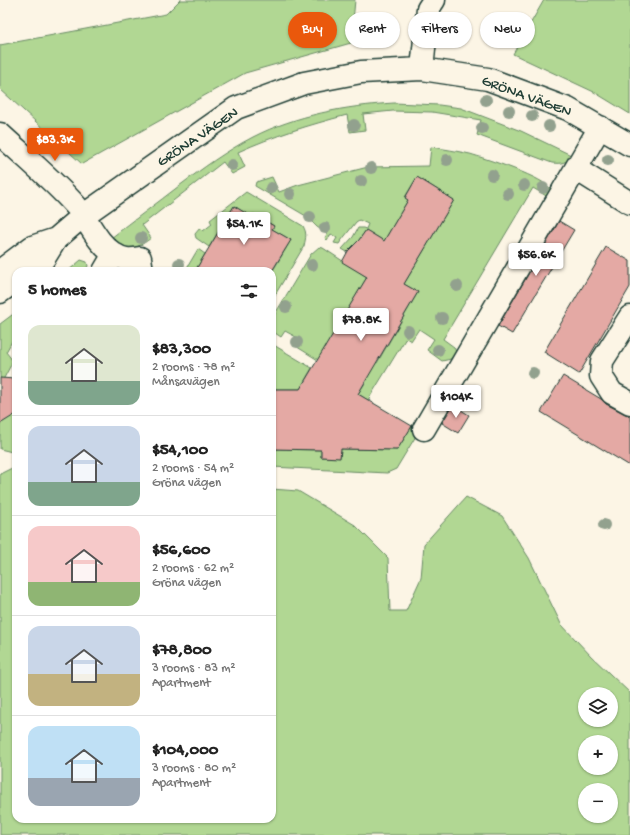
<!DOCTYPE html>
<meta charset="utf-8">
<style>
:root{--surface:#fff;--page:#f2f2f2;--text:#222;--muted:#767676;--line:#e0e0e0;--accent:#ea580c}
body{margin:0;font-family:"Gochi Hand",sans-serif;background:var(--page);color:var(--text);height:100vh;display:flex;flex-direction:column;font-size:15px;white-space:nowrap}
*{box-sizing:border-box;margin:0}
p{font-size:13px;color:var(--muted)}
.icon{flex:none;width:22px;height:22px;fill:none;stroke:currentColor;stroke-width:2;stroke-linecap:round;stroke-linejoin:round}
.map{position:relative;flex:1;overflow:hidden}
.side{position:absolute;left:12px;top:267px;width:264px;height:556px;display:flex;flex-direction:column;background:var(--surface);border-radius:12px;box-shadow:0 1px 3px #0004}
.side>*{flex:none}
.hud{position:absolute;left:288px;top:12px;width:282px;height:36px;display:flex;gap:8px}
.buttons{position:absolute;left:578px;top:687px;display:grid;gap:8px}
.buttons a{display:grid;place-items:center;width:40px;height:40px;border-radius:50%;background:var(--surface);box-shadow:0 1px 3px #0004;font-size:20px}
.price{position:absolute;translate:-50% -34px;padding:0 9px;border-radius:4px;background:#fff;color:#222;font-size:13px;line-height:26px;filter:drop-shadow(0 1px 2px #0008)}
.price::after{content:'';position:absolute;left:50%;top:24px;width:12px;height:9px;margin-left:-6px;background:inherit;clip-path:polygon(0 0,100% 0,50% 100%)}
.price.current{background:var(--accent);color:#fff}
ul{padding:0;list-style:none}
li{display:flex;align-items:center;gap:12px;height:100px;padding:0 16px}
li+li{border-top:1px solid var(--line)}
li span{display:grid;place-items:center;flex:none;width:112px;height:80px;border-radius:12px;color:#555}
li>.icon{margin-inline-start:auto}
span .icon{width:48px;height:48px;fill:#fffc;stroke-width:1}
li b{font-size:17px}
h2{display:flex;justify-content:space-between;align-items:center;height:48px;padding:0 16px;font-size:17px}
.chip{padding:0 14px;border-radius:18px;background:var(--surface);box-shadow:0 1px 3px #0004;font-size:14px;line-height:36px}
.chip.current{background:var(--accent);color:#fff}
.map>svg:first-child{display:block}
</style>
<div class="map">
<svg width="630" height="835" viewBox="0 0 630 835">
<rect width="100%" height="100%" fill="#fcf5e5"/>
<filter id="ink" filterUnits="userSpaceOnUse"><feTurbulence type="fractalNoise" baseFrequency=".025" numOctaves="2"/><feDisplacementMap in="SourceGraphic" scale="8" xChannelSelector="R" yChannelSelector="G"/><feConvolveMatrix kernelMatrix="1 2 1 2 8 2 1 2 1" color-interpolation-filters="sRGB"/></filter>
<g filter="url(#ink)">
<path fill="#b1d793" stroke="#688a64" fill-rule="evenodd" d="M180,0H355L351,43L245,73L82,164L0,89V45L166,14Z
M544,0H630V114L594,92L513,54Z
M394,103L439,105L461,108L521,131L573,156C566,163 561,164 552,163L477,135L481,120L432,112L393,111L363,114L365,130L350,132L347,115C309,125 273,136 238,152L245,167L232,174L223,162L142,225L151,238C143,244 132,252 121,247C117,245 114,240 111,238C134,220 157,203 179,186C203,168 226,151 253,137C296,115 346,106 394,103Z
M431,147C444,149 457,151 470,154C484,158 547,178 551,190L548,197L533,188L443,339L454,347L456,352L451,359L442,361L427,350L434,339L419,329L411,341L406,338L368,400L358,394L367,380L360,375L369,359L377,363L418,292L404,284L454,200L417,177L405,197L408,200L384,241L366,230L359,240L347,252L342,249L353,237L358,228H363L366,229L368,224L359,220L356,222L341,241L339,244L334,243L337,238L331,234L327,240L325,238L327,234L317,227L306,216L255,186L256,182L272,177L279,192L298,185L368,167L429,166Z
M246,192L303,226C307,233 306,237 304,246L272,300V284L274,281L272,280V272L291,240L272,229L274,226L254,214L252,217L234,206L209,247L196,238L195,234L200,228L203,231L212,224L210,220Z
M319,247L323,248L367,277L318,360L294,345L298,338L285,331L281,337L272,331V319L311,254Z
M198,249L205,254L195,271H185Z
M81,260L87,262L88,266L85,271H68Z
M16,312V334L6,352L13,361L3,380L0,378V324Z
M272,344L312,368L300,389H272Z
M16,409V453L0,449V423Z
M412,426L419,431L396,469L387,473L272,467V449L321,450V457H340L341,449L397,450Z
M16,466V819H272V489L298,491L355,525L388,558L390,611H406L421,578L424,544L466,497L502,516L529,558L561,624L591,656L630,693V835H0V474ZM585,694H611V720H585ZM585,742H611V768H585ZM585,790H611V816H585Z"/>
<path fill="#e4a9a4" stroke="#1f3d34" d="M417,177L454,200L404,284L418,292L358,394L412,426L397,450L341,449L340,458L321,457V450L272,449V389H300L367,277L342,262L348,251L359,240L366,230L384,241L408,200L405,198Z
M234,206L252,217L253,214L274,226L272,229L291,240L272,271H195Z
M559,221L574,230L512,334L498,326Z
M606,247L630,261V287L579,374L544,352Z
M563,376L601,399L606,404L630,416V466L541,412Z
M0,378L16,379V414L0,424Z
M453,405L469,415L458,433L442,423Z"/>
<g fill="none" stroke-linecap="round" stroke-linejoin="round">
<defs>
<path id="minor" d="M422,69L428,9L434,0
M0,134C25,157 53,180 76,206C89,221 96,242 114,254C123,260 129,260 140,258L142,271
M576,169L630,203
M0,271L32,247L56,239
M28,271L43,260L56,239L84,215L236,108L304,83L361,72L422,69L488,79L568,109L630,145
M104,271L114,254
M0,292L16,280
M630,317L602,361L601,376L612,393L630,403
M424,429L600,127"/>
</defs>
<use href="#minor" stroke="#1f3d34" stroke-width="25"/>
<use href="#minor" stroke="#fcf5e5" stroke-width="22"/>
</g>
<g fill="#92a18e">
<circle cx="486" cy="100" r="6"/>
<circle cx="509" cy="111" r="6"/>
<circle cx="532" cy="116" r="6"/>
<circle cx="354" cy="125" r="6"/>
<circle cx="549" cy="126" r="6"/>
<circle cx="482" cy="128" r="6"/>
<circle cx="447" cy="160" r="6"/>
<circle cx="608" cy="160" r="6"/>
<circle cx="232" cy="165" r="6"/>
<circle cx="371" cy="168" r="6"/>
<circle cx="492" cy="175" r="6"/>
<circle cx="361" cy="181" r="6"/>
<circle cx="524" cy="185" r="6"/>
<circle cx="271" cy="188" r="6"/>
<circle cx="543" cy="188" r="6"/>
<circle cx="290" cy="194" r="6"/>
<circle cx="508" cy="194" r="6"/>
<circle cx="310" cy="217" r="6"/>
<circle cx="325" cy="228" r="6"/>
<circle cx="141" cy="238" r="6"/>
<circle cx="179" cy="264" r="6"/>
<circle cx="312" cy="265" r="6"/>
<circle cx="457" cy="286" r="6"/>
<circle cx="286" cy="307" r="6"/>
<circle cx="442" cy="318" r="6"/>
<circle cx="408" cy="331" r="6"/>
<circle cx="297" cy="342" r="6"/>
<circle cx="438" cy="350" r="6"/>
<circle cx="533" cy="373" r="6"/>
<circle cx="604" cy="525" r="6"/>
</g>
</g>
<g text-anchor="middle" stroke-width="3" stroke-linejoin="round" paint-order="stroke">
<g font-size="15" fill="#1f3d34" stroke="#fcf5e5">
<text transform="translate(527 95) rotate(20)" y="5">GRÖNA VÄGEN</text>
<text transform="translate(197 136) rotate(-34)" y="5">GRÖNA VÄGEN</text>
</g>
</g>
</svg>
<div class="buttons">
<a><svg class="icon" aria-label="layers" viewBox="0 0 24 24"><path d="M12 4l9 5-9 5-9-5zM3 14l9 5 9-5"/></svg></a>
<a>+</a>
<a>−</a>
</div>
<b class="price current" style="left:55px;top:162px">$83.3K</b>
<b class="price" style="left:244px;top:246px">$54.1K</b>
<b class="price" style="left:536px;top:277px">$56.6K</b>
<b class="price" style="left:361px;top:342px">$78.8K</b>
<b class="price" style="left:456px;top:419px">$104K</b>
<div class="hud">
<a class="chip current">Buy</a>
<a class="chip">Rent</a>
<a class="chip">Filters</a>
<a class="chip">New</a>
</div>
<section class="side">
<h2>5 homes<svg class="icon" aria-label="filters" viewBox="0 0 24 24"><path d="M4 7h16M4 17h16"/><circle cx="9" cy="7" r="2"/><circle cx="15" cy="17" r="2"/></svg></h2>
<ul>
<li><span style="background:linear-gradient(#dfe7d0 70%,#7fa58c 0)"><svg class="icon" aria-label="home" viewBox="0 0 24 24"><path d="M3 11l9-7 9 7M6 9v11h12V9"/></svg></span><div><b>$83,300</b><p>2 rooms · 78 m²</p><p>Månsavägen</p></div></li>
<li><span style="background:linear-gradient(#c9d6e8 70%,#7fa58c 0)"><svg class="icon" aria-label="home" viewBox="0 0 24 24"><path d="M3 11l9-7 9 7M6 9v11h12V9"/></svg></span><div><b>$54,100</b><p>2 rooms · 54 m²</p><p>Gröna vägen</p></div></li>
<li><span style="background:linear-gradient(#f6c9c9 70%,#8fb573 0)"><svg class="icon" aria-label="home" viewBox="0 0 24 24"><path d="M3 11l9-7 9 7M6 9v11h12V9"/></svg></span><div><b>$56,600</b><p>2 rooms · 62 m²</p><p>Gröna vägen</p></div></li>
<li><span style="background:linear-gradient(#c9d6e8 60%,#c2b280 0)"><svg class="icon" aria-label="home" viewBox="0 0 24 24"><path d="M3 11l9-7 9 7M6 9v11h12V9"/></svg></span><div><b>$78,800</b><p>3 rooms · 83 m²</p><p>Apartment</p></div></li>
<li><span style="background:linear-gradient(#bfe0f5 65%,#9aa5b1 0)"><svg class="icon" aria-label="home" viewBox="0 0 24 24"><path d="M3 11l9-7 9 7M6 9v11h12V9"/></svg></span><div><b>$104,000</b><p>3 rooms · 80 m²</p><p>Apartment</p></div></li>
</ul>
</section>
</div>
